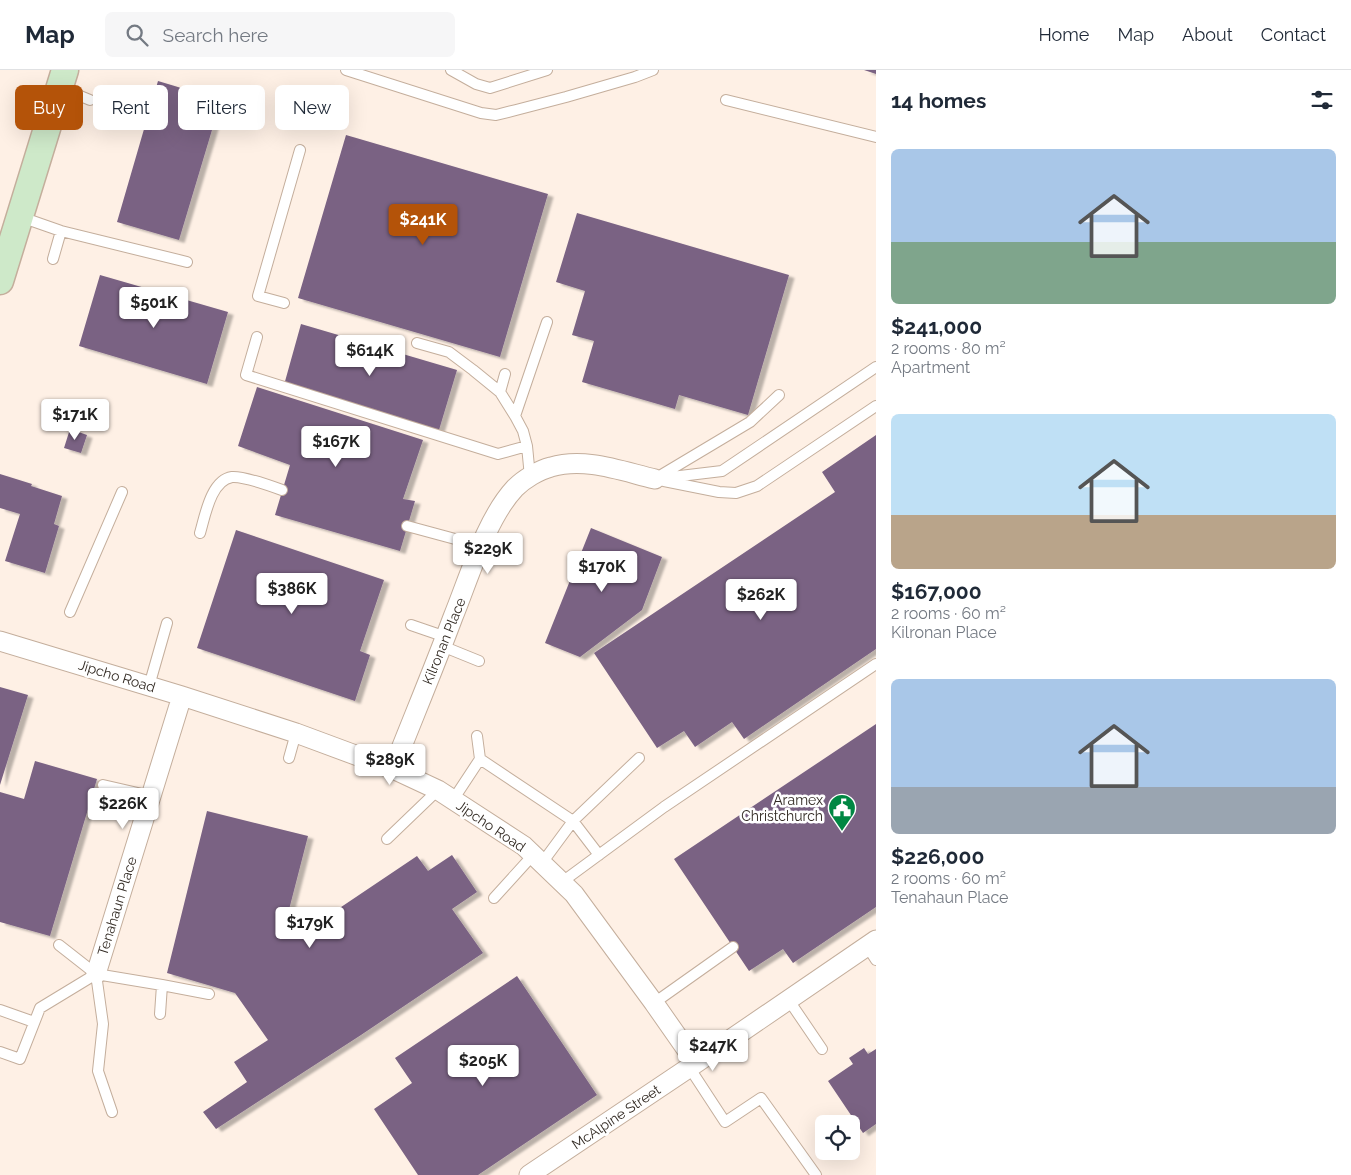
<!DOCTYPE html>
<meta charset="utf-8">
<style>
:root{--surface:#fff;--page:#f6f6f7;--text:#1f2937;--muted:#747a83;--line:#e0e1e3;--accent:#b45309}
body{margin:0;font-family:Raleway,sans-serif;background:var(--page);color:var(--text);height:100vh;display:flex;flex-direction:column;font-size:19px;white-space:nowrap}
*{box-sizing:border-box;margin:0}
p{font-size:16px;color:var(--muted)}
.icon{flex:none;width:28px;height:28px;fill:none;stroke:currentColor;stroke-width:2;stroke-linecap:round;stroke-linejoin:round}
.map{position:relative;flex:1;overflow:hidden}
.side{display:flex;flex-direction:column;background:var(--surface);width:475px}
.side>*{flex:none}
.guide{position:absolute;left:15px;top:15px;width:475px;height:45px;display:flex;gap:10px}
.controls{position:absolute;left:815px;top:1045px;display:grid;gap:10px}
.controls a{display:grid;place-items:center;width:45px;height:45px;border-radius:8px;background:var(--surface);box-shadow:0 5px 20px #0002;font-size:25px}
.price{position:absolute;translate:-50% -42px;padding:0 11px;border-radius:5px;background:#fff;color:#222;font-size:16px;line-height:32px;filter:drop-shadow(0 1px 2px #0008)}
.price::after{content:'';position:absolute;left:50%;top:30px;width:15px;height:11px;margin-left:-8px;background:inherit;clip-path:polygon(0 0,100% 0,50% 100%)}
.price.active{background:var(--accent);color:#fff}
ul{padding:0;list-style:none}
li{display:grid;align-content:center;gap:10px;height:265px;padding:0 15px}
li span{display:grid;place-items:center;height:155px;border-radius:8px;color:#555}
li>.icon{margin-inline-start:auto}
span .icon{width:90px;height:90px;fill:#fffc;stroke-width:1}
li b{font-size:21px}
h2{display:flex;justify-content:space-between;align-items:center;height:60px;padding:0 15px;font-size:21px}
.pill{padding:0 18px;border-radius:8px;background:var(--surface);box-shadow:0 5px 20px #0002;font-size:18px;line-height:45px}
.pill.active{background:var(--accent);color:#fff}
header{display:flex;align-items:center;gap:30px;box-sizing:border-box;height:70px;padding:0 25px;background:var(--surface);border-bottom:1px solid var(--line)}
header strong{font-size:24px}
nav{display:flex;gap:28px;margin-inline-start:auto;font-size:18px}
.search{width:350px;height:45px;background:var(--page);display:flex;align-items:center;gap:12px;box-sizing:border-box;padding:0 18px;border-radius:8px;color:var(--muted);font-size:19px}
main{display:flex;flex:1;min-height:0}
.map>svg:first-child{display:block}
</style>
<header>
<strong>Map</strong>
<div class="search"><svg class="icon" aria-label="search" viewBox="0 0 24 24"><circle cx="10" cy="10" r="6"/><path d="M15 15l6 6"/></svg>Search here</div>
<nav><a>Home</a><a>Map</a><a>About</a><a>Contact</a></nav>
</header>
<main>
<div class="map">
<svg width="876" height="1105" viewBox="0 0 876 1105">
<defs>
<filter id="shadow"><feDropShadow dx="5.5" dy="3" stdDeviation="1" flood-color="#0004"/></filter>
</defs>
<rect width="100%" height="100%" fill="#fef0e5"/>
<path fill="#7a6283" filter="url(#shadow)" d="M864,0H876V4Z
M158,11L221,30L179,170L117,152Z
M346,65L548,124L500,287L298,228Z
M577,143L789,205L748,345L679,325L675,339L582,312L594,271L572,265L585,221L556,212Z
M100,205L228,242L207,314L79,276Z
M301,254L457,300L439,360L284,315Z
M257,317L423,370L403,429L415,431L400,481L275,445L290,395L238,376Z
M70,359L87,365L81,383L64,378Z
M876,365V579L744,669L732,652L695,677L684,661L657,678L594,583L835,422L822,402Z
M0,404L32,414L31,416L62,426L54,454L59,456L45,503L5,491L20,444L0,438Z
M591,458L662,487L642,540L580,587L545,573Z
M236,460L384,510L360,581L370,585L355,631L197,578Z
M0,617L28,625L0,715Z
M876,654V837L793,893L783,879L749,901L674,789Z
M35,691L97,709L50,866L0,852V722L24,729Z
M207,741L308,766L283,863L295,868L417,786L428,801L452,785L477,822L452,839L483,883L361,965L216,1059L203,1042L247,1012L234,992L268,970L235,923L167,903Z
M517,906L597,1025L478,1105H418L374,1039L412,1013L395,988Z
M864,978L868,984L876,979V1054L863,1063L828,1011L853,994L849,988Z"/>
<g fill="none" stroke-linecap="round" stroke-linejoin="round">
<defs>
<path id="lane" d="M346,0L481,43L496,45L516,40L566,27L635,7L653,0
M451,0L476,14L490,18L547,0
M61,18L90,30
M726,30L876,67
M21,147L61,161L187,192
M53,189L61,161
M284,233L258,226L300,80
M257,267L246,305L498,384L527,376
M417,273L449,282L473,300L500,322L515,346L523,361L527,376L530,407
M500,322L505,304
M515,346L547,252
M658,407L750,352L779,325
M655,409L722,401L876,297
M664,411L719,422L736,423L757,416L876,336
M407,456L481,476
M200,463C205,446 211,410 232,407C243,406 271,416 282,420
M70,542L122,422
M411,555L446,567
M442,576L479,591
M149,616L167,553
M289,688L296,663
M480,689L573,751L542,793
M103,715L151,726
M453,730L480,689L477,666
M387,769L438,720
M599,785L573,751L639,688
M562,812L664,737L876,594
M494,828L533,785
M59,875L96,904L162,915L160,944
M867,876L876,890
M96,904L103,954L98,1001L112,1042
M162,915L209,924
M788,929L822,979
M654,933L733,877
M0,940L34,952
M0,982L20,989L40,938L96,904
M689,997L725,1052L761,1028L816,1105"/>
<path id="street" d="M0,571L182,626L296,663L393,699L438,720L524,776L574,824L654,933L696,993
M393,699C413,648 434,598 453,547C469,508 486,449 515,418C524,409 539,400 551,397C585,387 621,401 655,409
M96,904L182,626
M529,1105L696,993L876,870"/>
<path id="secondary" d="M0,211L65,0"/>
</defs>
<use href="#lane" stroke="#c4ae9c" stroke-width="12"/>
<use href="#street" stroke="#c4ae9c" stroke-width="21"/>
<use href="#secondary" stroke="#c4ae9c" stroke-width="29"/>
<use href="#lane" stroke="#fff" stroke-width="10"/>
<use href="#street" stroke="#fff" stroke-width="19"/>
<use href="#secondary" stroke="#cee9c9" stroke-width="26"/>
</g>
<defs>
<symbol id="civic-pin" viewBox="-11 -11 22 30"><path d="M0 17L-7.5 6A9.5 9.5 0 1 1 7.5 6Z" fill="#008743" stroke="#fff"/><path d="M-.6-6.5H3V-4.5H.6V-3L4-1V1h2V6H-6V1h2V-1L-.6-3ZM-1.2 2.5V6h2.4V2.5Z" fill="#fff"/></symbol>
</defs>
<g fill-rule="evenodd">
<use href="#civic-pin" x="826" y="722" width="32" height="43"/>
</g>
<g text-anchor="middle" stroke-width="5" stroke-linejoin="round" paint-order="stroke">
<g font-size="14" fill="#322a23" stroke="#fff">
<text transform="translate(444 571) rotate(-68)" y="5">Kilronan Place</text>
<text transform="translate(117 606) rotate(17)" y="5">Jipcho Road</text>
<text transform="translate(491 756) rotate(34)" y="5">Jipcho Road</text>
<text transform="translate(117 836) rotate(-73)" y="5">Tenahaun Place</text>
<text transform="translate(616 1047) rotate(-34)" y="5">McAlpine Street</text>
</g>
<g font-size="14" fill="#322a23" stroke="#fff" text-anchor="end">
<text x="823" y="735">Aramex<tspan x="823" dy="16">Christchurch</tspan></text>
</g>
</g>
</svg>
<div class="controls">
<a><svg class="icon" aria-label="locate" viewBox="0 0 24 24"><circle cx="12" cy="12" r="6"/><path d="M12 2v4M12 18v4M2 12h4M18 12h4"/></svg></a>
</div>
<b class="price active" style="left:423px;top:176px">$241K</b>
<b class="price" style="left:154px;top:259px">$501K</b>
<b class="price" style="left:370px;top:307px">$614K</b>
<b class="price" style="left:75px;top:371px">$171K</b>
<b class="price" style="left:336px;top:398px">$167K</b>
<b class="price" style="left:488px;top:505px">$229K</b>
<b class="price" style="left:602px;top:523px">$170K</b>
<b class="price" style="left:292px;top:545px">$386K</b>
<b class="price" style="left:761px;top:551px">$262K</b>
<b class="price" style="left:390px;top:716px">$289K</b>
<b class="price" style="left:123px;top:760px">$226K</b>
<b class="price" style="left:310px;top:879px">$179K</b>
<b class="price" style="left:713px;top:1002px">$247K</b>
<b class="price" style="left:483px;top:1017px">$205K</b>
<div class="guide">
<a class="pill active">Buy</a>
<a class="pill">Rent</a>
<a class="pill">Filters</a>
<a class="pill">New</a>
</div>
</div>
<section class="side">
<h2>14 homes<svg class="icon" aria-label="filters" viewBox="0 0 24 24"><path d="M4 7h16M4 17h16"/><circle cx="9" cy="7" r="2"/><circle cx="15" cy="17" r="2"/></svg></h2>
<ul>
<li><span style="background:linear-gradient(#a9c7e8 60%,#7fa58c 0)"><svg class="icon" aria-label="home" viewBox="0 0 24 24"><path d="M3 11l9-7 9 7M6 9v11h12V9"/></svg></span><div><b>$241,000</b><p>2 rooms · 80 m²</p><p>Apartment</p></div></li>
<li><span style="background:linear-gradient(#bfe0f5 65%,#b9a48a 0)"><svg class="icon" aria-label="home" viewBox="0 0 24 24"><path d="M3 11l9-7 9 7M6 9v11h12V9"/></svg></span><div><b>$167,000</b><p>2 rooms · 60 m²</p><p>Kilronan Place</p></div></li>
<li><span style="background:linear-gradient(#a9c7e8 70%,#9aa5b1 0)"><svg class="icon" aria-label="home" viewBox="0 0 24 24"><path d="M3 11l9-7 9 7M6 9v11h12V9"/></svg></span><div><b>$226,000</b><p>2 rooms · 60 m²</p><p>Tenahaun Place</p></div></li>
</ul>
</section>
</main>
